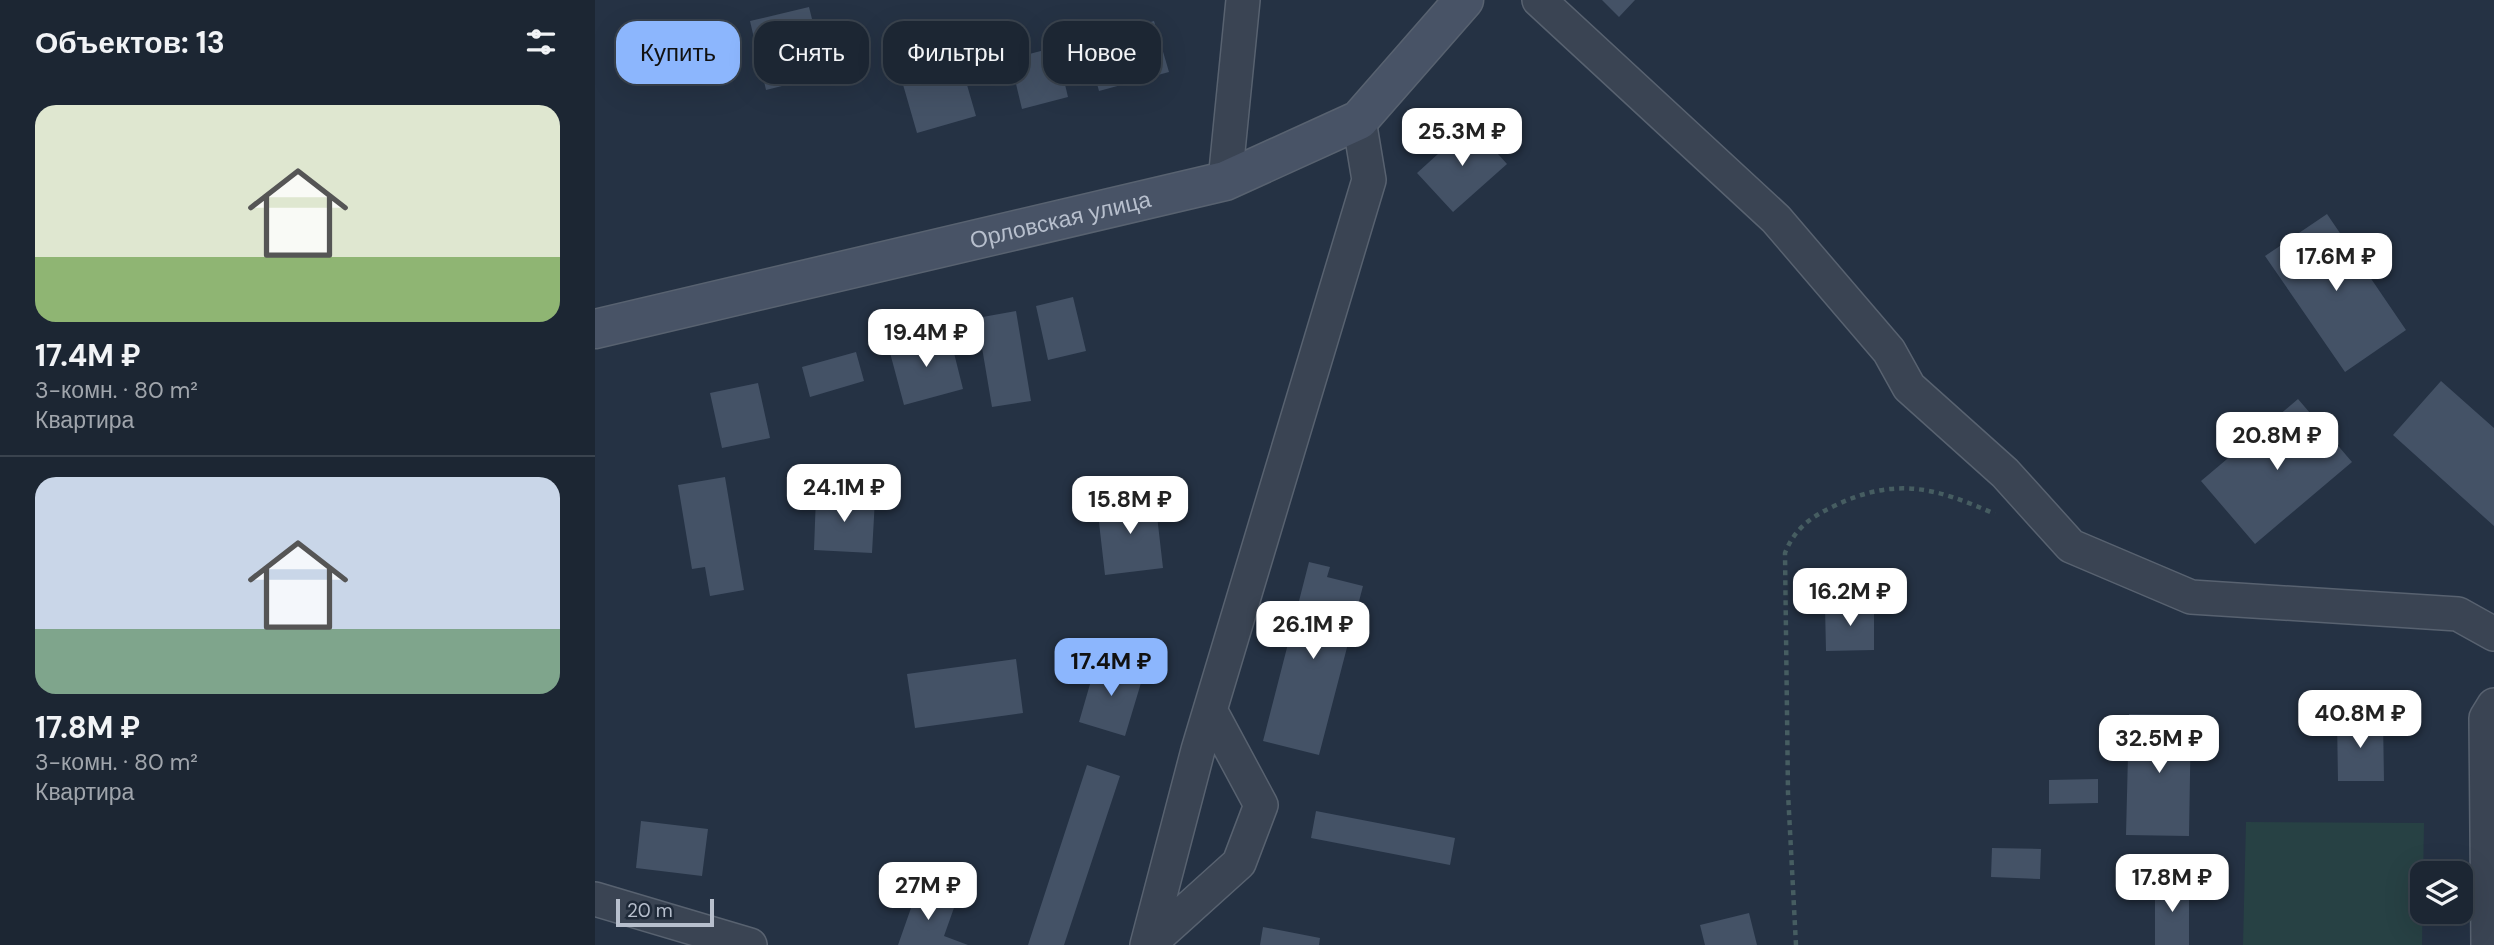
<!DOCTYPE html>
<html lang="ru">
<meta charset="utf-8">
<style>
:root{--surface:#1c2633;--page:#252e3b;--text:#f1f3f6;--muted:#a0a5ac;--line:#3a434e;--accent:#8cb6fd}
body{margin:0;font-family:"DM Sans",sans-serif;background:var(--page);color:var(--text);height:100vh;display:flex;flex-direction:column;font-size:26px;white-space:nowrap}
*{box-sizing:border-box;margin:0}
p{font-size:23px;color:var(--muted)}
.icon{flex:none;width:38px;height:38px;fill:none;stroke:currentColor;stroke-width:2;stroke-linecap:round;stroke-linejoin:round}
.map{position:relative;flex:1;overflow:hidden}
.sheet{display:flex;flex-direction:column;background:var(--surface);width:595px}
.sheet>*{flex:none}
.top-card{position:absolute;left:21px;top:21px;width:665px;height:63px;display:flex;gap:14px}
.fabs{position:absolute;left:1815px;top:861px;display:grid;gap:14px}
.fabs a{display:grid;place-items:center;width:63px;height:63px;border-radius:14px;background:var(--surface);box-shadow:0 7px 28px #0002,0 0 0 2px var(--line);font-size:35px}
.scale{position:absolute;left:21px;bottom:18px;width:98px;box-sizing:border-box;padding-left:7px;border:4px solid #b7bfcd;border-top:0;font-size:19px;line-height:24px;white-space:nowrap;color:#b7bfcd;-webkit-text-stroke:5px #1e2938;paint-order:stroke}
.price{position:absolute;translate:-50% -60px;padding:0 16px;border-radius:14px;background:#fff;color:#222;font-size:23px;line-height:46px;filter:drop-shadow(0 2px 4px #0008)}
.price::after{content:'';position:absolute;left:50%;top:42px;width:21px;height:16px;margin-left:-10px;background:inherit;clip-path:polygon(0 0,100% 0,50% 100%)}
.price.current{background:var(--accent);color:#111}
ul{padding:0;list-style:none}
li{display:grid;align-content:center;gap:14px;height:371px;padding:0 35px}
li+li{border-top:2px solid var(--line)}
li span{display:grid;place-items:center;height:217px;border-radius:21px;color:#555}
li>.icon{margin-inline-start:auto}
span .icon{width:126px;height:126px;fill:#fffc;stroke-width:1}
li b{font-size:30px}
h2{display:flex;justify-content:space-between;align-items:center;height:84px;padding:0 35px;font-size:30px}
.tag{padding:0 24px;border-radius:21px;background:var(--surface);box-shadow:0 7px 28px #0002,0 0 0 2px var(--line);font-size:24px;line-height:63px}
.tag.current{background:var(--accent);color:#111}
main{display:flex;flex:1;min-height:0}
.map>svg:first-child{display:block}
</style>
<main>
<section class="sheet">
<h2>Объектов: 13<svg class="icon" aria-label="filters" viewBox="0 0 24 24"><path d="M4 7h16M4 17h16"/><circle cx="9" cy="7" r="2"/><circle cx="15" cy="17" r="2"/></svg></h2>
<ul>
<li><span style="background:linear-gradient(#dfe7d0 70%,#8fb573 0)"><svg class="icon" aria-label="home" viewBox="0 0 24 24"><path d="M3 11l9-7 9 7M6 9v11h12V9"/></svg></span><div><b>17.4M ₽</b><p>3-комн. · 80 m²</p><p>Квартира</p></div></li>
<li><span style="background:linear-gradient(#c9d6e8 70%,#7fa58c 0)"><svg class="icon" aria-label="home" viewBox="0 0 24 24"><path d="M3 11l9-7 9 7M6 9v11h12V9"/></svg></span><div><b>17.8M ₽</b><p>3-комн. · 80 m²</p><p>Квартира</p></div></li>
</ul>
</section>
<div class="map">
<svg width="1899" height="945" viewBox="0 0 1899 945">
<rect width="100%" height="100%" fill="#253244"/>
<path fill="#274144" d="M1651,822L1829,823L1827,945H1648Z"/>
<path fill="#445266" d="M1007,0H1040L1024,17Z
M214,7L231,75L171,90L155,21Z
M559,21L574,72L504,91L490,40Z
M357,33L381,116L322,133L298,50Z
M461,47L473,97L427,109L415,59Z
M876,124L912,164L858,212L822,173Z
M1732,214L1811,330L1750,372L1670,256Z
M478,297L491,351L453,360L441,306Z
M421,311L436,401L397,407L382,318Z
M354,333L368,389L309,405L294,349Z
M261,352L269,381L215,397L207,367Z
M1846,381L1899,428V526L1798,435Z
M163,383L175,438L127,448L115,393Z
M1703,399L1757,462L1660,544L1606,481Z
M130,477L149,590L115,596L110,567L97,569L83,485Z
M221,496L280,499L277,553L219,550Z
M560,498L568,568L510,575L502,505Z
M714,562L735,567L732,577L768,586L724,755L668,741Z
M1279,605V650L1231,651L1230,606Z
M421,659L428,713L320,728L312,674Z
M502,660L549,673L530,736L484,722Z
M1534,714L1596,715L1594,836L1531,835Z
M1742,719H1788L1789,781H1743Z
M492,765L525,776L469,945H433Z
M1503,779V803L1454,804V780Z
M721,811L860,838L855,865L716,838Z
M46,821L113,829L107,876L41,868Z
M1397,848L1446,849L1445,879L1396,877Z
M1560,882H1594V945H1560Z
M322,891L360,905L349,936L373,945H303Z
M1154,913L1162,945H1110L1105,925Z
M668,927L725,938L724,945H665Z"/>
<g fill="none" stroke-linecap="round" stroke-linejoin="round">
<defs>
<path id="street" d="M944,0L1181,219L1294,351L1314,387L1410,473L1476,546L1596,597L1863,614L1899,634
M630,181L648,0
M0,899L155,945
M552,945L603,750L774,180L764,120
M553,945L644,863L666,805L615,710
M1893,945L1891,718L1899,705"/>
<g id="secondary">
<path id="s1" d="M0,329L630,181L764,120L869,0"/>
</g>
</defs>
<use href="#street" stroke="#586270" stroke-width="36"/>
<use href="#secondary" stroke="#586270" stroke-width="41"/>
<path stroke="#465d61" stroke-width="4.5" stroke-dasharray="5 5" stroke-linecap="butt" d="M1201,945L1193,793L1190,553C1200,528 1216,517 1239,506C1301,476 1341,488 1400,514"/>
<use href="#street" stroke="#3a4453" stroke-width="33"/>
<use href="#secondary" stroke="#485366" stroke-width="38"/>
</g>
<g text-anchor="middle" stroke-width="7" stroke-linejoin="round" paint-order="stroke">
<g font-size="23" fill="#b7bfcd" stroke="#1e2938">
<text dy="8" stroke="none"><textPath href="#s1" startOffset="478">Орловская улица</textPath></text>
</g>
</g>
</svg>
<div class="fabs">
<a><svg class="icon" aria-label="layers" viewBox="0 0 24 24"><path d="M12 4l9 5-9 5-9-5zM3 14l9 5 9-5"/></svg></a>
</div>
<div class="scale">20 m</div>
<b class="price" style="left:867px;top:168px">25.3M ₽</b>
<b class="price" style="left:1741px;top:293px">17.6M ₽</b>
<b class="price" style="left:331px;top:369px">19.4M ₽</b>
<b class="price" style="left:1682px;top:472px">20.8M ₽</b>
<b class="price" style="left:249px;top:524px">24.1M ₽</b>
<b class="price" style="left:535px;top:536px">15.8M ₽</b>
<b class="price" style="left:1255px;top:628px">16.2M ₽</b>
<b class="price" style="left:718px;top:661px">26.1M ₽</b>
<b class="price current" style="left:516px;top:698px">17.4M ₽</b>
<b class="price" style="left:1765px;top:750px">40.8M ₽</b>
<b class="price" style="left:1564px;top:775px">32.5M ₽</b>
<b class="price" style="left:1577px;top:914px">17.8M ₽</b>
<b class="price" style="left:333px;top:922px">27M ₽</b>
<div class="top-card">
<a class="tag current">Купить</a>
<a class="tag">Снять</a>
<a class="tag">Фильтры</a>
<a class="tag">Новое</a>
</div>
</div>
</main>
